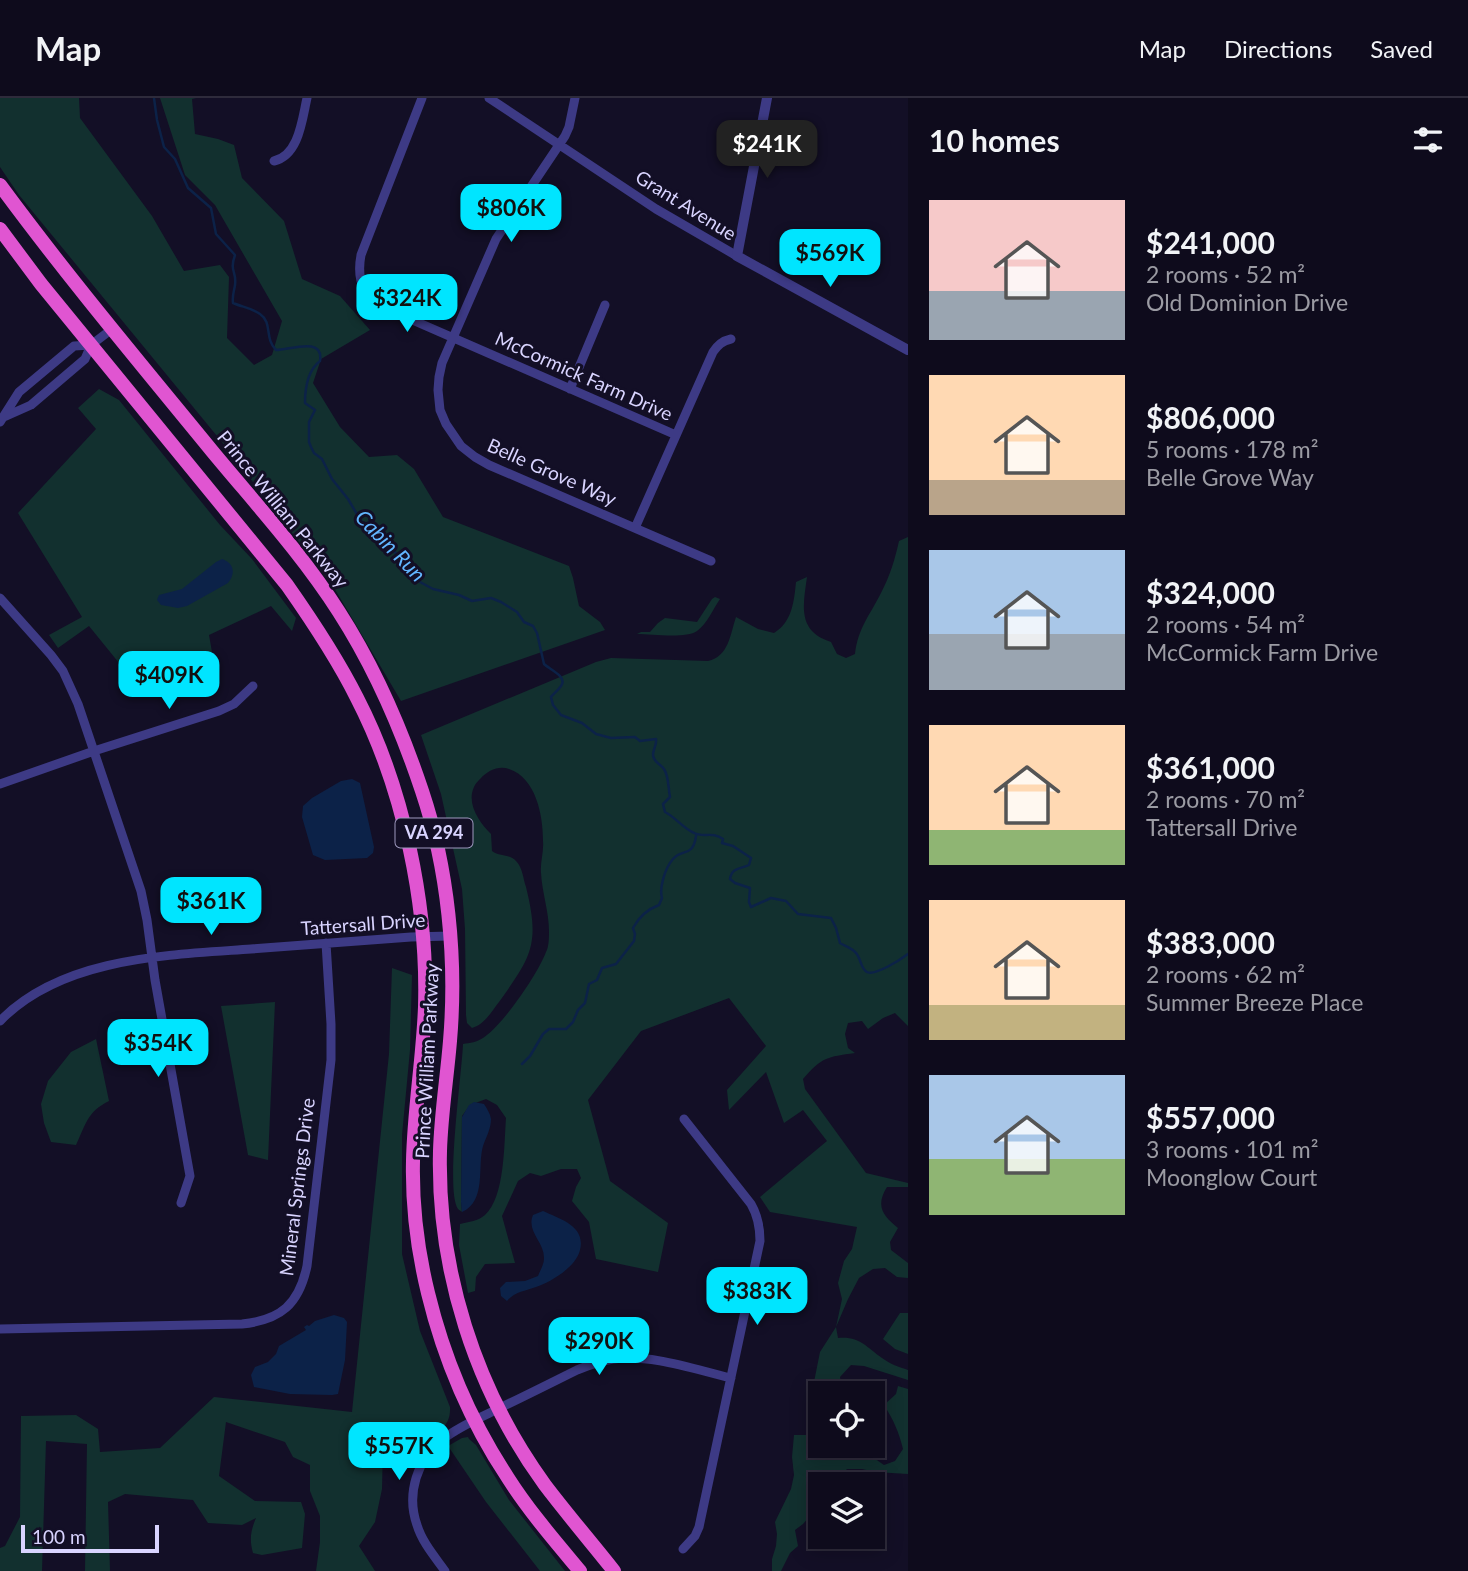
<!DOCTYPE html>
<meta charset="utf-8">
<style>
:root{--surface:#0e0b1c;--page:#171425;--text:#f1f3f6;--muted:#9b9ba3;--line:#2e2b3b;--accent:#00e5ff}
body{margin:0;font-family:Lato,sans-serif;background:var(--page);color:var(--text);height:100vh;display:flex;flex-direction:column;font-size:26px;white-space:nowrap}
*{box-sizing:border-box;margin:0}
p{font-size:23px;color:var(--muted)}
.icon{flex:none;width:38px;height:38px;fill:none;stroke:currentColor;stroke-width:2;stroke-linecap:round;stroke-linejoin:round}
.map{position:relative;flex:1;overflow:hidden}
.details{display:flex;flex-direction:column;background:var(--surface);width:560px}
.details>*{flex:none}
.tools{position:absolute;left:808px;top:1283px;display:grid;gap:14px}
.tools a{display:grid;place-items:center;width:77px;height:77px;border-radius:0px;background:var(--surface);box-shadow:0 4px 18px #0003,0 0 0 2px var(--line);font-size:35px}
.scale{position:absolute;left:21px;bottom:18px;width:138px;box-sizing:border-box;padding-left:7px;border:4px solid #d9d4ff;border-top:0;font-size:19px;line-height:24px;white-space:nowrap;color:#d9d4ff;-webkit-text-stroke:5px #130f26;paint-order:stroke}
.price{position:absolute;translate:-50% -60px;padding:0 16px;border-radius:14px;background:var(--accent);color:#111;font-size:23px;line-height:46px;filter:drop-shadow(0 2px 4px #0008)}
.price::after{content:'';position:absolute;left:50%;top:42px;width:21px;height:16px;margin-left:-10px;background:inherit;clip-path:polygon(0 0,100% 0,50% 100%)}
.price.on{background:#222;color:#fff}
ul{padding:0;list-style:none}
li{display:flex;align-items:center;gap:21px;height:175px;padding:0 21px}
li span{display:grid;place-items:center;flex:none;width:196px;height:140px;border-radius:0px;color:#555}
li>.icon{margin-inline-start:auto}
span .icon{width:84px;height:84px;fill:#fffc;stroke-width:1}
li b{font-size:30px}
h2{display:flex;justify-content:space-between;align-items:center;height:84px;padding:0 21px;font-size:30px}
header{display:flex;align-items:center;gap:42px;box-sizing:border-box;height:98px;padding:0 35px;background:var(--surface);border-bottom:2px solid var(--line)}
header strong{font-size:33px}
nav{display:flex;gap:38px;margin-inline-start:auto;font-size:24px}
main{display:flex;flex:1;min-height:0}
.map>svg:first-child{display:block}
</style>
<header>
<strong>Map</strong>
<nav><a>Map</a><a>Directions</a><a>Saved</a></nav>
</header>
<main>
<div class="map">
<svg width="908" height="1473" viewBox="0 0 908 1473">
<rect width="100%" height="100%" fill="#130f26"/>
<path fill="#12302f" d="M0,0H79L80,20L152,118L184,173L220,167L229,179L227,240L254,267L272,257L282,223L215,107L185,77L160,0H196L192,1L195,36L218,41L234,47L242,80L284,123L302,181L340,198L370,232L321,261L313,285L340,329L369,359L397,357L414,371L443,419L569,468L573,480L579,508L600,524L605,532L401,603L333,488L226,349L19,97L0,69Z
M99,291L119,302L220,427L252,461L296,520L292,533L271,508L209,537L212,554L132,581L89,528L58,550L49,537L82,519L18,415L96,331L78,310Z
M908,439V928L895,915L883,920L868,931L862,923L848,925L845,936L848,950L855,955C827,959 822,959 803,981L805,991L866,1075L908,1085V1089H887C875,1108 883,1118 898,1130L890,1144L891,1152L908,1165V1180L897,1179L885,1170L873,1171L859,1180L848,1201L836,1229L838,1240C860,1238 866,1249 882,1260C890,1266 899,1269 908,1272V1282L864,1268L851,1267L840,1279L843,1295H821V1348H868V1356L884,1367L895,1363L903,1351C899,1334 893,1321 884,1307L896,1296L898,1288L908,1291V1376L875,1374L862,1371H847L833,1386H821V1409H818L803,1426L795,1432L798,1448L790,1455L781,1473H772V1461L776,1448L777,1436L775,1424L791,1391L794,1377L792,1359L794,1337H811L821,1327L814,1284L820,1254L836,1229L842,1201L838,1185L844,1163L852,1151L857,1129L770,1114L760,1099L827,1043L803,1012L784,1025L766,974L729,1012L727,992L766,948L729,900L641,933L588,1002L610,1083L668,1125L658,1174L596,1161L589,1124L572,1103L576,1089L581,1080L577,1071H561L541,1078L530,1075L518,1083L502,1118L515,1165L485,1166L476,1179L475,1193L468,1195L459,1147L460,1126C469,1124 478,1123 485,1117C505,1099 504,1046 506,1020L497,1007L486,1001L470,1007L462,1018L461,1104L462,1114C461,1113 459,1112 458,1111C445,1093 462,974 463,946C470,945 477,944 483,940C502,928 538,876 546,854C549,849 549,839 549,833C549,814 542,794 541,775C540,764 544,754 543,743C543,717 536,680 509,671C499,667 487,673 481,680C478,683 475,686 474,689C466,706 480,725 491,736L492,753C500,759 510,756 516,763C523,770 523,781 526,789C540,846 532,858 499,904C491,914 485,926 472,930L467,925L466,917L465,831L462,791L441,696L421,637L596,564L611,560L708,563C729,558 730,537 736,519L758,531L774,535C792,524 794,504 796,484L807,479C803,508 797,533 831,544L837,556L846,560L855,556C858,530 870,517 881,495C890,478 895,461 899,443Z
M715,499L720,501C713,511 707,526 697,533C686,541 651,536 637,536L641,534H650L658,525L665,520L697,524L712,501Z
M392,870L412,877L410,952L402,1037V1156L420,1233L450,1309C451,1330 437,1333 424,1346C418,1352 414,1359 410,1366L383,1347L382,1391L375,1424L359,1448L375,1473H316L320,1444V1418L310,1393V1367L293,1359L285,1344L226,1324L219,1378L255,1403L301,1404L305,1416L302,1450L262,1457L253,1455C249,1441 251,1432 256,1420L242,1427L208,1425L193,1402L125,1396L108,1404L110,1473H85L87,1346L46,1343L42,1473H0V1450L5,1448L20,1419L21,1318L76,1317L98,1331L100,1354L160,1350L214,1299L352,1314L389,956Z
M275,904L268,1062L248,1057L221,908Z
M96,941L109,1003C87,1014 86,1026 76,1047L51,1044L44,1025L41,1006L48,983L71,954Z
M900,1215H908V1256L895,1251L883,1241Z
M468,1339L469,1341L476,1347L509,1402L565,1473H540L486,1404L448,1348L462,1340Z"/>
<path fill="#0c2248" d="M222,461C234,465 236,475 228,485L187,508L178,510L161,507L157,502L159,497L182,491L216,464Z
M352,681L360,685L374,749L373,755L367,760L325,762L313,757L302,719L303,708L312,700L341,683Z
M474,1004L484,1006C487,1011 490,1015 491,1021C491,1031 486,1039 483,1048C477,1068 487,1103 462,1114L461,1104L462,1019L469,1007Z
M543,1113C560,1121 586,1128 580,1152C576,1169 551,1184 536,1189C525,1193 514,1194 507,1203L501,1198L500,1190L506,1184L525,1183L538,1178C540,1173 544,1166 544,1161C545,1144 526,1134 533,1117Z
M334,1217L344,1220L347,1224L345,1262L338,1296L332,1297L290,1296L254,1289L251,1277L255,1269L268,1264L276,1256L279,1248L306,1232L304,1229L307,1227L309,1228L315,1223Z"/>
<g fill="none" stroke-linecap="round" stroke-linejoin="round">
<path stroke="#0c2248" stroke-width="2.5" d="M154,0L157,22L164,49L175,61L188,90L211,110L216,136L235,157C229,174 237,173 235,187C234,194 232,197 233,205C242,209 252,210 260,216C273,225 264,240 276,252C290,252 324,238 320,263C307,273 305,290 305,305L315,312L309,324V344L311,349L314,355L322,361L332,381L348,401L361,423L401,460L408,472L420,484L433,491L459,497L472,503L491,500L501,504L517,514L524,524L533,528L537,535L544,566C549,571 566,578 562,586C561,590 553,596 551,599L553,607L561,617L582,625L596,636L611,640L635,639L640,643L656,641C657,647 653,651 653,657C654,665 660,665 664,671C669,679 668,689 670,699L663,706L665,714C675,719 683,730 694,735C704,740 712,733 723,741L722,745L733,748L751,760L749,767C741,771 732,769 730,781L735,785L750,790L749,804L751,809L771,800L786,803L798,816L831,820L836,830L840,845C845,848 852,850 855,854C861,859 860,870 867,874C875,878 900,862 908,856
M522,966L530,958L543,936L549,931H566L573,924L578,912L585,905L589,886L597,882L602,870L616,866L634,843L635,836L633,830C639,819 648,811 659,807L662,800C659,790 665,770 673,761C682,750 693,760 696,738"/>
<path stroke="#3d3a85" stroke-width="9" d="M422,0L361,157C357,178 361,195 378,207L676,337
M489,0L656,111L737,158
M575,0L569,29L565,38L496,141L442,265L439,279L438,292L440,312L446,326L461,348L475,359L489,367L711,463
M274,63C299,57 302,22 307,0
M570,291L605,207
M4,319L31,307L85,261L91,247L112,231
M0,324L19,294L74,248L91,247
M635,430L713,254C718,247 722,243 731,241
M0,500L51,557L63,573L78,606L141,793L147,822L155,882L190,1078L181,1105
M0,686L94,653L219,613L234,606L253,588
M0,923C62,859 168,857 251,851C304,847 357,843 411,839L450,838
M0,1231L242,1226C281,1222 299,1206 307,1168L331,962V926L326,845
M683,1451L695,1438L699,1429L760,1143C760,1129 758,1118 751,1106L684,1021
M445,1473C435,1459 422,1444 417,1427C406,1396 417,1361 443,1341C461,1327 484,1318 504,1308C529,1296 553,1284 577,1272C589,1267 601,1263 613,1261C652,1256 693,1271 731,1280"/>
<path stroke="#3d3a85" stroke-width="10" d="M767,0L737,158L908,252"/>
<path stroke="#e055d1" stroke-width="14" d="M0,87C67,178 140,265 212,353C255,405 302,456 339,514C375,570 401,630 422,693C448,770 457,861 450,943C447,980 441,1016 440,1053C437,1171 475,1291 545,1387C567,1416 591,1444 614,1473
M0,131L41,186L287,487C313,524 337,560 357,600C404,691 428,808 425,909C423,961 414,1012 413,1063C412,1106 418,1154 428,1195C444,1261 471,1324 508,1380C529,1413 555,1443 580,1473"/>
</g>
<g text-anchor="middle" stroke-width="6" stroke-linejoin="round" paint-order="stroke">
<rect fill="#130f26" stroke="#9e99be" stroke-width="2" x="395.5" y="720.5" width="77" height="29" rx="5"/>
<g font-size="18" font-weight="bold" fill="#d9d4ff">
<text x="434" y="741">VA 294</text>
</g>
<g font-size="19" fill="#d9d4ff" stroke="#130f26">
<text transform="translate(686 107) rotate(32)" y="7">Grant Avenue</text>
<text transform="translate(584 278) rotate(24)" y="7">McCormick Farm Drive</text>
<text transform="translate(552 374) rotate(24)" y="7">Belle Grove Way</text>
<text transform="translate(283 411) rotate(51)" y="7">Prince William Parkway</text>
<text transform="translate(363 826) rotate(-4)" y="7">Tattersall Drive</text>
<text transform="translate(427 963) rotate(-87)" y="7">Prince William Parkway</text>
<text transform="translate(297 1089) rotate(-83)" y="7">Mineral Springs Drive</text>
</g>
<g font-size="21" font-style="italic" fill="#62b6ff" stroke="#130f26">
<text transform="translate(390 448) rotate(46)" y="7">Cabin Run</text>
</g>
</g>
</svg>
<div class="tools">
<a><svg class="icon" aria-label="locate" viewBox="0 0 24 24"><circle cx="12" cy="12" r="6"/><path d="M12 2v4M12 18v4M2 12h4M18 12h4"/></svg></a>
<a><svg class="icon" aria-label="layers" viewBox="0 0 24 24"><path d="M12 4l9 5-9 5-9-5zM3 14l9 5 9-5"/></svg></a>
</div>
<div class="scale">100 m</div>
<b class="price on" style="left:767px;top:82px">$241K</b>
<b class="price" style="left:511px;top:146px">$806K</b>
<b class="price" style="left:830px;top:191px">$569K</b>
<b class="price" style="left:407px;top:236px">$324K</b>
<b class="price" style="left:169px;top:613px">$409K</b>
<b class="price" style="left:211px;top:839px">$361K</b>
<b class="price" style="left:158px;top:981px">$354K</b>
<b class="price" style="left:757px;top:1229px">$383K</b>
<b class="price" style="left:599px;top:1279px">$290K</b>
<b class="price" style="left:399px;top:1384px">$557K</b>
</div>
<section class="details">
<h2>10 homes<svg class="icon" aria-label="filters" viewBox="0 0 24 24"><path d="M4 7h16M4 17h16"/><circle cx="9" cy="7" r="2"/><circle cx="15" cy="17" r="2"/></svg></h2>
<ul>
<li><span style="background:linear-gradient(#f6c9c9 65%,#9aa5b1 0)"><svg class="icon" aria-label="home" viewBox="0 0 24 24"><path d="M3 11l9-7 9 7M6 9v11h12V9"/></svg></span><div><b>$241,000</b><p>2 rooms · 52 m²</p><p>Old Dominion Drive</p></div></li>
<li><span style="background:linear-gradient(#ffd9b3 75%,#b9a48a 0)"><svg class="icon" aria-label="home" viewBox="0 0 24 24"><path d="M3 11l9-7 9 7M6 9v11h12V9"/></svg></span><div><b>$806,000</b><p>5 rooms · 178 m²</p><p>Belle Grove Way</p></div></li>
<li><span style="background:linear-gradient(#a9c7e8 60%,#9aa5b1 0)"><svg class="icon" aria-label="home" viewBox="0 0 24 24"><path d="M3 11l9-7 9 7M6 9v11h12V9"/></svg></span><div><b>$324,000</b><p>2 rooms · 54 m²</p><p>McCormick Farm Drive</p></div></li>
<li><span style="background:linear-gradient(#ffd9b3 75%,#8fb573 0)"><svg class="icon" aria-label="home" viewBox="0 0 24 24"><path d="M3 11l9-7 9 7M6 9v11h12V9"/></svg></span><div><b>$361,000</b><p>2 rooms · 70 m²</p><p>Tattersall Drive</p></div></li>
<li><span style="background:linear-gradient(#ffd9b3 75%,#c2b280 0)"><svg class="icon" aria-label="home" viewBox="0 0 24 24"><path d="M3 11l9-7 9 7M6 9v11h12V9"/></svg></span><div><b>$383,000</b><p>2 rooms · 62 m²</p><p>Summer Breeze Place</p></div></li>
<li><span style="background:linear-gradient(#a9c7e8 60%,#8fb573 0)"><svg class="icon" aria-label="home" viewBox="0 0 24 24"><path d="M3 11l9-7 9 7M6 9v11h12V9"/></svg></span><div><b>$557,000</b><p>3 rooms · 101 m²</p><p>Moonglow Court</p></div></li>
</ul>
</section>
</main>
